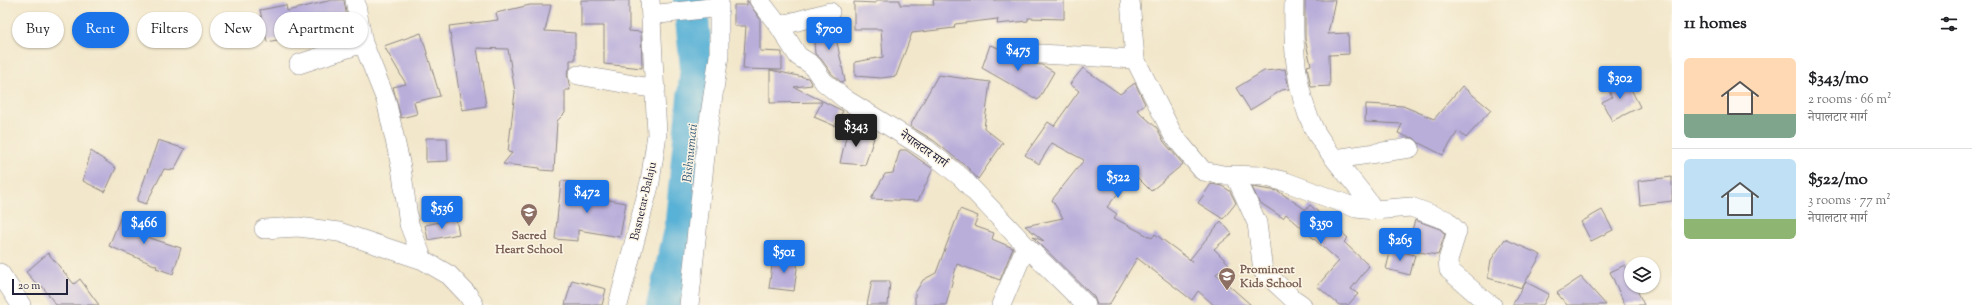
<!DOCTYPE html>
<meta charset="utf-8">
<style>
:root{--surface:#fff;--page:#f6f6f6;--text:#202124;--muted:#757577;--line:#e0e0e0;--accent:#1a73e8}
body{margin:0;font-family:"Sorts Mill Goudy","Noto Serif Devanagari",serif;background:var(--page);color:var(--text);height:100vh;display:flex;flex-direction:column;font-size:15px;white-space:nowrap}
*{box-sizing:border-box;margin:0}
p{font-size:13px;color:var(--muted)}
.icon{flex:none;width:22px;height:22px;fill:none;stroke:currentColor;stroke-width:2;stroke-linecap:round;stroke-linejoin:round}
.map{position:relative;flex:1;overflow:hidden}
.sheet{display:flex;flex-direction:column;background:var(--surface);width:300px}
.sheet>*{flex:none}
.hud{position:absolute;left:12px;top:12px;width:380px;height:36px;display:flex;gap:8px}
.controls{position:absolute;left:1624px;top:257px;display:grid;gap:8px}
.controls a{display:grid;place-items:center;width:36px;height:36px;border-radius:50%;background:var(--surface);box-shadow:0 1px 3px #0004;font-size:20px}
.scale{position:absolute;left:12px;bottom:10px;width:56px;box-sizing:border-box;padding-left:4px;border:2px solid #22223b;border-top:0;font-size:11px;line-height:14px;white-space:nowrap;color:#22223b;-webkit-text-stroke:3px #fcf5e5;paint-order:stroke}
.price{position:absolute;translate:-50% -34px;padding:0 9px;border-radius:4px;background:var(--accent);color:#fff;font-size:13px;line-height:26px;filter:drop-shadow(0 1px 2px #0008)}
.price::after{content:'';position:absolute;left:50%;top:24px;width:12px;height:9px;margin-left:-6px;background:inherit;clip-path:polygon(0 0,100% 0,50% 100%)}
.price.selected{background:#222;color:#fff}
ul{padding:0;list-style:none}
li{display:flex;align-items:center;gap:12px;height:100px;padding:0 12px}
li+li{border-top:1px solid var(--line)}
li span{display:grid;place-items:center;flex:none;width:112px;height:80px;border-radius:6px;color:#555}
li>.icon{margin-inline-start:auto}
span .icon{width:48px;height:48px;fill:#fffc;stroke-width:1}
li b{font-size:17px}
h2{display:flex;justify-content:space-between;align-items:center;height:48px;padding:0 12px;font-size:17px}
.pill{padding:0 14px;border-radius:18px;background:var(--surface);box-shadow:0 1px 3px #0004;font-size:14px;line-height:36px}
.pill.selected{background:var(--accent);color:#fff}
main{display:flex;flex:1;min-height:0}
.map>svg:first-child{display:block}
</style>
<main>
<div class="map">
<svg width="1672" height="305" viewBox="0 0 1672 305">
<rect width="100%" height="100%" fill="#fcf5e5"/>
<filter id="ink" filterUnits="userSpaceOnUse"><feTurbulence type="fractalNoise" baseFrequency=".025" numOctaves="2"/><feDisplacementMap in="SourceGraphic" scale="8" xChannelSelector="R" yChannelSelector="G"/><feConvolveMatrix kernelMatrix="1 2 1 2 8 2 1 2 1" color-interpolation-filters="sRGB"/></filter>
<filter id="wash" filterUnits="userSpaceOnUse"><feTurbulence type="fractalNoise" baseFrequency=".012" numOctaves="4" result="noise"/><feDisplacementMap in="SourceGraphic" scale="16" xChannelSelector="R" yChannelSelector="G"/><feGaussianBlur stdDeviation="0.9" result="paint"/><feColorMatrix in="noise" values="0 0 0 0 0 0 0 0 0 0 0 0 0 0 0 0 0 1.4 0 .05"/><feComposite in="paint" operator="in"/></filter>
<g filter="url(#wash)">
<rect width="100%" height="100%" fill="#f2e7cb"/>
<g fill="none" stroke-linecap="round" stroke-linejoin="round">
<path stroke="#58b1d6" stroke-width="34" d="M663,305L681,231L697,67L690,0"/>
</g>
<g id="blocks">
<path fill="#b9aeda" d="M332,0H344L347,18L291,32L292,37L267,42L260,10L286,5L287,11Z
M581,0H629V31L641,32L642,68L604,64V26H581Z
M747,0L760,19V51L782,52V70L743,69L746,26H734V5H747Z
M876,0H900V5H934L933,0H1064V19L1028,18V21L997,24L998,19L955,24L954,28L912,33L896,76L881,78L855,76V62L883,57L881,29H854V2L876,3Z
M1305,0H1335L1328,34L1348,33L1349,54L1329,55L1330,86L1311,87L1307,66L1311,65L1305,39Z
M530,5H551L545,31L575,33V60H570V68L567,73L570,90H565V113L557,121L554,171L540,170V168L503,164L512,153L508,152L515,92L508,49L477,48L486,106L462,110L449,26L498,20L496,13Z
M834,28L843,71L845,81L841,82L832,74L821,59L815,54L813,29Z
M421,33L440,96L414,102L417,114L401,118L393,87L406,84L384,46Z
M990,45L1010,52L1011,58L1015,62L1042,65L1054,72L1038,100L982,68Z
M1083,68L1120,94L1135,83L1145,104L1137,110L1157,128L1164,142L1183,164L1151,191L1134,174L1107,207L1117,214L1114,218L1152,238L1155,234L1193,262L1190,259L1221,221L1232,234L1214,249L1229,264L1216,274L1251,305H1214L1198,291L1192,300L1137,258L1109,305H1097L1094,297L1033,237L1044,241L1025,226L1063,218L1052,200L1084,160L1052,143L1039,164L1025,155L1048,122L1054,126L1079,91L1070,84Z
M1285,69L1289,89L1282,90L1250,110L1236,88L1264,71Z
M770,70L808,78L812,85L794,87L843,111L835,126L814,117L822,102L770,103Z
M938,75L990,82L984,128L1003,143L978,179L968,168L933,140L910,126Z
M1625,77L1640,107L1612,121L1602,102L1612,97L1607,86Z
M1462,86L1491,110L1466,138L1458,131L1443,155L1419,143L1414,138L1407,137L1398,133L1402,124L1365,122L1366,104L1403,106L1434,119Z
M848,128L874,138L865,165L840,163Z
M426,138H447L448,161L426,162Z
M158,140L185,149L174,170L164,169L146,204L137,201Z
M900,150H906L933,169L918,201L871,199L885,174L893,173Z
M91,151L116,168L105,192L83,181Z
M1672,177V201L1640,205L1638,181Z
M561,181L583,183L581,195L626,203L620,237L578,230V241L555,239Z
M1211,184L1222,186L1230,191L1236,203L1223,219L1198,203Z
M1252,187L1278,191L1306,210L1310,205L1348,238L1344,242L1369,266L1351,289L1358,294L1348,305H1339L1317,286L1339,261L1286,214L1283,218L1259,202Z
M960,209L978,216L974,226L994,233L992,239L1013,248L1000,280L957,264L946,305H915V293L923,280L936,273Z
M1602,210L1613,230L1591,241L1581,222Z
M121,216L153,230L150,238L181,248L173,274L156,268L157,266L109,246Z
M456,219L459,234L428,240L425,225Z
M1415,220L1440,229L1445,234L1438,255L1406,250Z
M1505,239L1541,255L1522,288L1488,278L1491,260Z
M1391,249L1415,255L1410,275L1386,269Z
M48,253L74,284L80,279L99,305H56L42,286L40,288L26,272Z
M773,258L798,261L794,291L769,288Z
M1625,265L1631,278V286H1635L1644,305H1625L1610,272Z
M1581,277L1606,305H1567L1557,293Z
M572,280L606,289L602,305H565Z
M872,281H890L888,305H867Z
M1526,282L1549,294L1543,305H1512Z"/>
</g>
</g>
<g filter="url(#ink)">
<use href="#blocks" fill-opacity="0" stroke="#8a8483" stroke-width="1"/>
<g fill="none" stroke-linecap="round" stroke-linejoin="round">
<defs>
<path id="minor" d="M355,0L363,43L386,100L401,167L409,224L423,260L449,275L468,295L474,305
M759,0L779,26L798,56L812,65L824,82L845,99L926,149L961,177L1026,246L1086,305
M1130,0L1135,59L1173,135L1203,171L1223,175L1263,176L1286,182L1356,208L1374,210
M1294,0C1293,43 1294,89 1314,129C1330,158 1356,182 1374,210L1411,207L1446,220L1457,231L1448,260L1449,270L1487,303L1492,305
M651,15L719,7
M779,26L830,12
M1021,53L1135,59
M299,64L363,43
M578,75L656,89
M1335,159L1410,148
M1235,175L1257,223L1263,271L1292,298L1302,305
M264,229L298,227L339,232L423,260
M0,273L21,305
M618,305L650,182L657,134L650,0
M689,305L708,128L719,56V0
M1001,305L1026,246"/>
</defs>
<use href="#minor" stroke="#8a8483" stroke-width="20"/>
<use href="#minor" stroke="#fff" stroke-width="19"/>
</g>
</g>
<defs>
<symbol id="school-pin" viewBox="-11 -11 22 30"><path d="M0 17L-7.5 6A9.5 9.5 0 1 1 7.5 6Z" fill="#8d6e63" stroke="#fcf5e5"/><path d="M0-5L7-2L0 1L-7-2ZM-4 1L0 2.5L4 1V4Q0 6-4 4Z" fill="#fff"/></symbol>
</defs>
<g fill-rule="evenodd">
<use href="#school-pin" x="519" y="202" width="20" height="27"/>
<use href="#school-pin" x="1217" y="266" width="20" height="27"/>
</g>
<g text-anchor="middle" stroke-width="3" stroke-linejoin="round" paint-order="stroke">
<g font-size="12" fill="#22223b" stroke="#fcf5e5">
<text transform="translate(924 149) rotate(35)" y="4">नेपालटार मार्ग</text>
<text transform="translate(643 201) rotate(-77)" y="4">Basnetar-Balaju</text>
</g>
<g font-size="12" font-weight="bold" fill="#785e54" stroke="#fcf5e5">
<text x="529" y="239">Sacred<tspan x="529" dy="14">Heart School</tspan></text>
<text x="1240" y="273" text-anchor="start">Prominent<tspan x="1240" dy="14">Kids School</tspan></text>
</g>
<g font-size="13" font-style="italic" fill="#385b79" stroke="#fcf5e5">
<text transform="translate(689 153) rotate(-84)" y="5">Bishnumati</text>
</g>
</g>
</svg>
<div class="controls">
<a><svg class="icon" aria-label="layers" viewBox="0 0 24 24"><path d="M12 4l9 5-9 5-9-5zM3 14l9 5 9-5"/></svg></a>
</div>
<div class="scale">20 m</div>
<b class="price" style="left:829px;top:51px">$700</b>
<b class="price" style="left:1018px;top:72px">$475</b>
<b class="price" style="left:1620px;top:100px">$302</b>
<b class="price selected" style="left:856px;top:148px">$343</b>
<b class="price" style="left:1118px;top:199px">$522</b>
<b class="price" style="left:587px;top:214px">$472</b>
<b class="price" style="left:442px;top:230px">$536</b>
<b class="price" style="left:144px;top:245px">$466</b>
<b class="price" style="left:1321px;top:245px">$350</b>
<b class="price" style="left:1400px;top:262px">$265</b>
<b class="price" style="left:784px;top:274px">$501</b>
<div class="hud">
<a class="pill">Buy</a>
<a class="pill selected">Rent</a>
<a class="pill">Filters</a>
<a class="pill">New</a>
<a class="pill">Apartment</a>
</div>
</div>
<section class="sheet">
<h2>11 homes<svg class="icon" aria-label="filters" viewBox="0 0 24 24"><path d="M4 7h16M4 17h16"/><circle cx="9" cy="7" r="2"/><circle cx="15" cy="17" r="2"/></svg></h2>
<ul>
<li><span style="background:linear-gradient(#ffd9b3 70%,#7fa58c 0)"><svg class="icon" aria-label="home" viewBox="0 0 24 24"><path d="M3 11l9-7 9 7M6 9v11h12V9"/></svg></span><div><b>$343/mo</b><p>2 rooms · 66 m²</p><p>नेपालटार मार्ग</p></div></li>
<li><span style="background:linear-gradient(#bfe0f5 75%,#8fb573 0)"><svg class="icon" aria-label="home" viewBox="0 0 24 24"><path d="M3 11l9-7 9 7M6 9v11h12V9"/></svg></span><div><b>$522/mo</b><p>3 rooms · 77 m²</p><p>नेपालटार मार्ग</p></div></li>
</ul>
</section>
</main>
